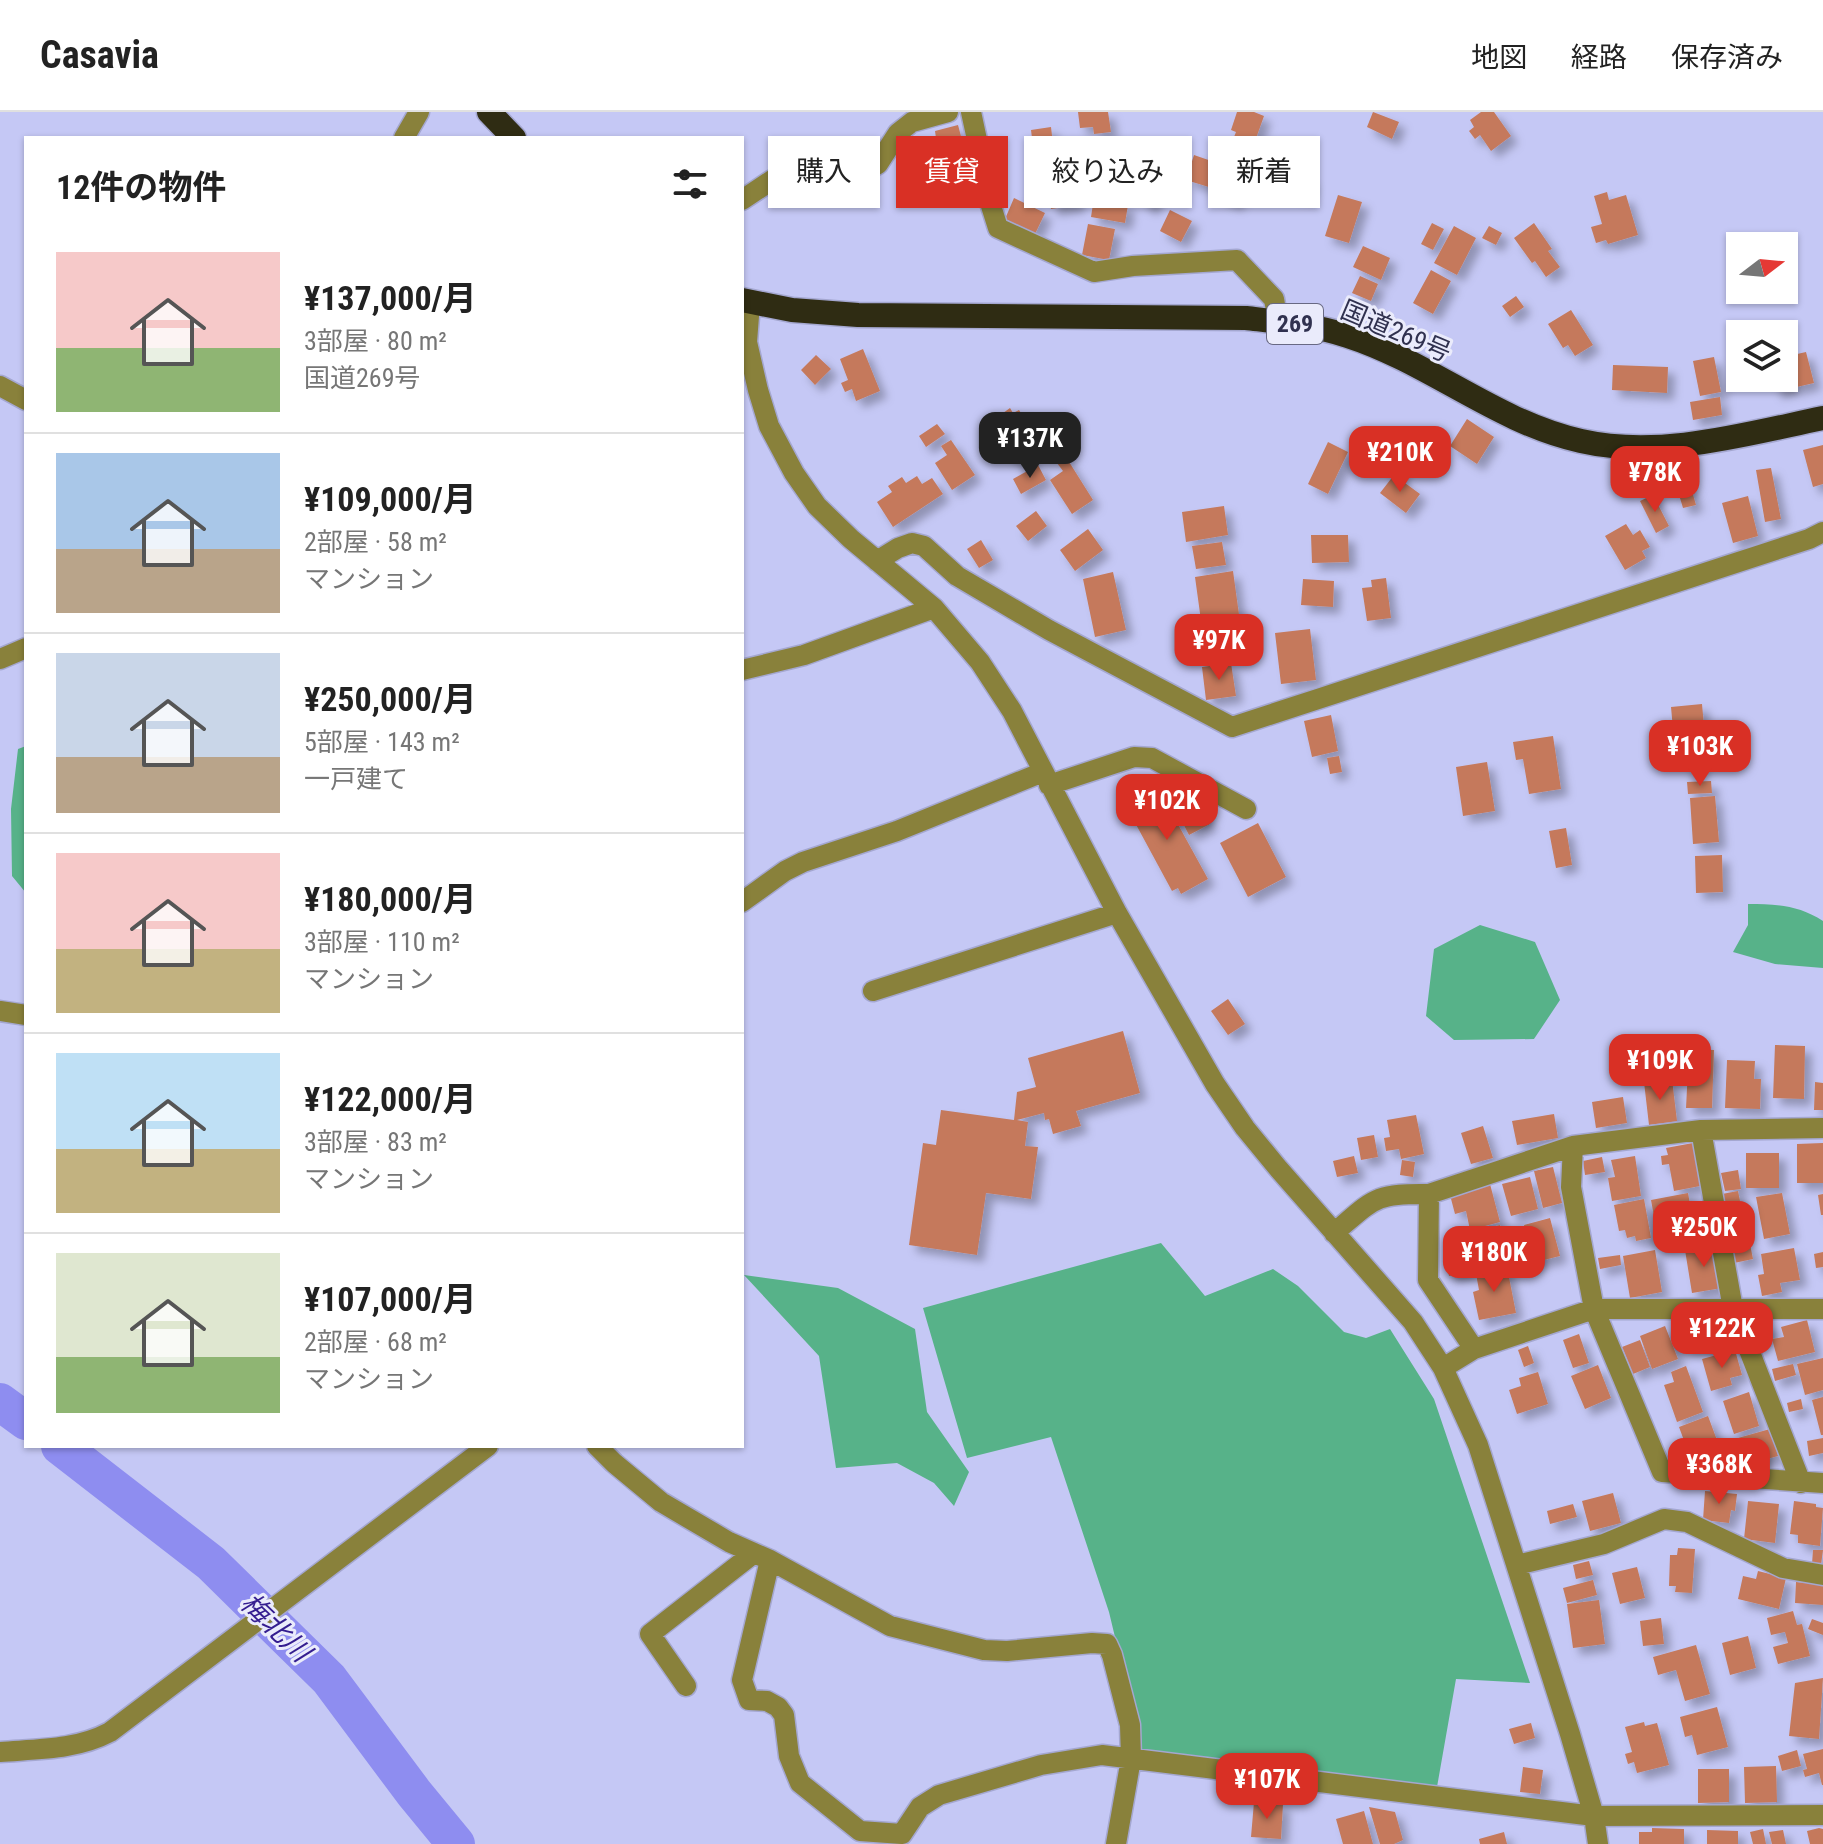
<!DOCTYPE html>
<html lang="ja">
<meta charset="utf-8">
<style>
:root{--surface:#fff;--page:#f2f2f2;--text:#222;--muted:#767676;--line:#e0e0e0;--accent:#d93025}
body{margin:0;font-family:"Roboto Condensed","Noto Sans JP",sans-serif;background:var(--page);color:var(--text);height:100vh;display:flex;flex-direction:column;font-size:30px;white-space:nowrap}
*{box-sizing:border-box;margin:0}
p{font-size:26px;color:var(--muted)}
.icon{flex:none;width:44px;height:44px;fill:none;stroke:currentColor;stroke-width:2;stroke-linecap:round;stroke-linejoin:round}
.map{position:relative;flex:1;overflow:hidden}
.drawer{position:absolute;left:24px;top:24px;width:720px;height:1312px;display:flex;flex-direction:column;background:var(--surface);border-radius:0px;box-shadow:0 2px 6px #0004}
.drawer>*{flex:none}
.guide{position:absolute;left:768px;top:24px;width:760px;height:72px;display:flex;gap:16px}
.needle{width:52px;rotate:74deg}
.buttons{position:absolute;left:1726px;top:120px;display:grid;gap:16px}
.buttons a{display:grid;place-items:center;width:72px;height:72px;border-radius:0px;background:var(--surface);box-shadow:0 2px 6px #0004;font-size:40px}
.price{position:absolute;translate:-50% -68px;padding:0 18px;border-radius:16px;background:var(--accent);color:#fff;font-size:26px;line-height:52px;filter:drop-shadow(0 2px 4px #0008)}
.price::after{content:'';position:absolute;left:50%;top:48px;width:24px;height:18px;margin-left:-12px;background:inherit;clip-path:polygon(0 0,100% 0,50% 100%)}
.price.selected{background:#222;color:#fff}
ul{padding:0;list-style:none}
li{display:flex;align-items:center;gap:24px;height:200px;padding:0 32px}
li+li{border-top:2px solid var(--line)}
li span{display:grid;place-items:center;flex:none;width:224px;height:160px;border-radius:0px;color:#555}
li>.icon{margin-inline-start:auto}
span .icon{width:96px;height:96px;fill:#fffc;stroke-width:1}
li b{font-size:34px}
h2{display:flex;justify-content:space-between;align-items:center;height:96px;padding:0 32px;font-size:34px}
.chip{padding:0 28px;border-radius:0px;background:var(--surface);box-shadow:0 2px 6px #0004;font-size:28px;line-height:72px}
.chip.selected{background:var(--accent);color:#fff}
header{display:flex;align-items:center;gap:48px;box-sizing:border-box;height:112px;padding:0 40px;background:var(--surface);border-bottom:2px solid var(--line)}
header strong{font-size:38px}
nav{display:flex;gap:44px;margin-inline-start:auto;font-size:28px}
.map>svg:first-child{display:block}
</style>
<header>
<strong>Casavia</strong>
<nav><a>地図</a><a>経路</a><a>保存済み</a></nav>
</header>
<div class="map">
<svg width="1823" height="1732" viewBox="0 0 1823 1732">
<defs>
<filter id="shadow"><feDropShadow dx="7" dy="7" stdDeviation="4" flood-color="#0004"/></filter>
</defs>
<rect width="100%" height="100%" fill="#c5c8f5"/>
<path fill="#57b289" d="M26,634V781L12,764L11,697L18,637Z
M1748,792C1776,792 1799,793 1823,809V856L1775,852L1733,840L1748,813Z
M1480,813L1535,830L1560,888L1534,927L1454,928L1426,904L1434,837Z
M1161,1131L1205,1184L1273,1157L1298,1174L1344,1220L1366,1226L1390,1217L1434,1287L1530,1571L1456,1567L1437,1675L1346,1663L1154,1643L1142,1638L1109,1500L1051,1325L967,1346L923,1196Z
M744,1163L838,1176L915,1217L927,1300L969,1360L954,1394L934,1371L897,1351L836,1356L819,1244Z"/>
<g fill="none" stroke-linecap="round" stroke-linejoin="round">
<path stroke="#8e8df0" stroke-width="38" d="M0,1290L26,1309
M60,1334L211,1451L329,1567L414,1681L456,1732"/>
</g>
<path fill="#c5795b" filter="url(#shadow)" d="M1078,0H1108L1111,20L1094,22L1093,15L1080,16Z
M1237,0H1254L1264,4L1254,32L1234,25L1236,20L1231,18Z
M1373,0L1399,10L1392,27L1367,15Z
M1481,0H1494L1511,24L1491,39L1480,23L1475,27L1469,19L1474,15L1470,8Z
M958,13L967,47L936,55L929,27L936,26L935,19Z
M1051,15L1053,32L1033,34L1031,18Z
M1083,35L1106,41L1100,65L1077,59Z
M1061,39L1065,69L1075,67L1078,93L1051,97L1047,67L1037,68L1034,42Z
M1194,43L1220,52L1212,76L1186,68Z
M1229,54L1248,63L1235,92L1216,83Z
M1126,55L1162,68L1152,96L1141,91L1143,85L1118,76Z
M1292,62L1311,69L1305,85L1286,78Z
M1095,79L1110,82L1109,90L1128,93L1125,111L1091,105Z
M1607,80L1609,88L1626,83L1638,123L1608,132L1606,128L1596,131L1591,115L1602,112L1594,84Z
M1338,83L1362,90L1349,131L1325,124Z
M1014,86L1045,101L1035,122L1005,107Z
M1170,98L1192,109L1181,130L1160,119Z
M1432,111L1444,117L1433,138L1421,132Z
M1534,111L1552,137L1548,139L1560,155L1546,165L1535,149L1532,151L1514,126Z
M1088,112L1115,117L1109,148L1082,143Z
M1454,114L1476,126L1457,163L1434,151Z
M1489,114L1502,121L1496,133L1482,126Z
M1363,134L1390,146L1381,168L1353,155Z
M1431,158L1451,169L1433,202L1413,191Z
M1360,164L1378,172L1371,189L1352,181Z
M1516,184L1524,195L1510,205L1502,194Z
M1571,198L1593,233L1575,244L1568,233L1563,236L1548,212Z
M863,237L880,279L856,289L852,277L845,280L841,271L848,268L840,247Z
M1806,240L1814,271L1775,280L1772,266H1784V245Z
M816,243L831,257L815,273L801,258Z
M1714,245L1721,280L1700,284L1693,249Z
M1613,253L1668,255L1667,281L1612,278Z
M1720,285L1722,303L1693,308L1690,290Z
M1010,296L1013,301L1019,298L1027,310L1022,314L1034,332L1011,347L990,317L1002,309L999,304Z
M1467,307L1494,325L1477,352L1450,334Z
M937,312L945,322L926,335L919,324Z
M951,328L975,363L952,378L935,351L947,343L941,334Z
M1328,330L1348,340L1328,382L1308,372Z
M1823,333V372L1813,375L1803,338Z
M1066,345L1093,388L1072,402L1050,368L1063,359L1057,351Z
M1038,353L1046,368L1021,382L1013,367Z
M1771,356L1781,407L1765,410L1756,358Z
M1394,363L1420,382L1406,401L1380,381Z
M917,364L922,372L932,366L943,382L893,415L877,390L892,380L888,374L902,365L906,371Z
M1690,372L1696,393L1683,396L1677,376Z
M1653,383L1669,414L1656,421L1640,389Z
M1748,384L1758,424L1733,431L1722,391Z
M1224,394L1228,423L1186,430L1182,400Z
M1036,399L1047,414L1028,429L1016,414Z
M1626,412L1633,423L1640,418L1650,435L1642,439L1646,446L1625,458L1605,424Z
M1088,417L1103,438L1075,459L1060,438Z
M1311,423H1348L1349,450L1312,451Z
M981,428L993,448L979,456L967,437Z
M1222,430L1226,453L1196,457L1192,434Z
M1233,459L1241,517L1203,523L1195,465Z
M1113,460L1126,518L1095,525L1083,467Z
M1386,466L1391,506L1367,509L1362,476L1372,475L1371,468Z
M1303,467L1334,469L1333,495L1301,493Z
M1310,517L1316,568L1281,572L1275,521Z
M1231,551L1236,584L1206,588L1202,555Z
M1702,592L1704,614L1673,617L1671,595Z
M1331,603L1338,639L1312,645L1304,609Z
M1696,619V633L1675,634L1674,620Z
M1553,624L1561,677L1529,682L1523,647L1516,648L1513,630Z
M1339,644L1342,660L1330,662L1327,646Z
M1487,650L1495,699L1463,704L1456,655Z
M1711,669L1712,681L1688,682L1687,670Z
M1158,676L1208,767L1181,782L1178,776L1172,779L1126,694Z
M1193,679L1210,712L1189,723L1172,690Z
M1715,684L1719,730L1693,732L1690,686Z
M1258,711L1286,765L1248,785L1220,731Z
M1566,716L1572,753L1556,756L1549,719Z
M1722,743L1723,780L1696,781L1695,744Z
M1228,887L1245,912L1228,923L1211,899Z
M1123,919L1140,981L1076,999L1081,1014L1053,1022L1049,1007L1045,1008L1044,1001L1017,1008L1028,1010L1025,1034L1038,1035L1031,1087L986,1081L977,1143L909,1133L923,1031L936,1033L941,998L1014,1008L1017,980L1036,975L1028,946Z
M1775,933L1805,934L1804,987L1773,986Z
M1689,937L1714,938L1712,996H1686Z
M1727,948L1755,949L1754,967H1761L1760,997L1725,996Z
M1672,967L1677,1009L1649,1013L1644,970Z
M1815,970L1823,971V998H1814Z
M1623,985L1627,1011L1596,1016L1592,990Z
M1554,1002L1558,1026L1517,1033L1512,1009Z
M1416,1003L1424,1042L1401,1047L1399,1037L1386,1039L1384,1026L1390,1025L1387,1008Z
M1483,1014L1493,1046L1471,1052L1461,1021Z
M1374,1023L1378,1045L1361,1048L1357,1026Z
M1693,1031L1700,1074L1674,1079L1669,1052L1662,1053L1661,1044L1668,1043L1666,1036Z
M1823,1031V1071H1797V1032Z
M1746,1041H1779V1076H1746Z
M1354,1044L1358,1061L1337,1065L1333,1049Z
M1635,1044L1641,1084L1612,1089L1608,1066L1615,1065L1611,1048Z
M1602,1045L1605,1060L1585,1063L1583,1049Z
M1402,1048L1415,1050L1413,1065L1400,1063Z
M1553,1055L1562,1091L1543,1096L1534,1059Z
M1738,1058L1741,1077L1725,1079L1721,1061Z
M1530,1065L1538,1097L1511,1104L1502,1072Z
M1490,1072L1500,1110L1470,1118L1466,1099L1455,1102L1450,1083Z
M1738,1079L1740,1089L1724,1092L1722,1082Z
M1688,1081L1696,1125L1659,1132L1651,1088Z
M1782,1081L1790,1122L1764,1127L1756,1085Z
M1823,1082V1103H1821L1818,1083Z
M1644,1087L1651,1126L1636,1129L1635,1124L1627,1126L1625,1118L1619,1119L1614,1093Z
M1550,1106L1560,1144L1528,1152L1522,1130L1528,1128L1524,1113Z
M1500,1113L1507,1143L1477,1151L1469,1121Z
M1750,1132L1753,1147L1734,1151L1732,1136Z
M1715,1133L1722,1176L1692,1181L1685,1138Z
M1794,1136L1800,1168L1780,1171L1782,1180L1762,1184L1758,1163L1764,1162L1761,1142Z
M1655,1138L1662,1180L1630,1186L1623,1144Z
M1466,1140L1470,1159L1449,1164L1445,1144Z
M1823,1140V1155L1816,1156L1814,1142Z
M1620,1143L1621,1153L1600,1157L1598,1146Z
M1507,1155L1516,1201L1479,1208L1473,1180L1479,1178L1476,1162Z
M1807,1208L1815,1240L1778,1249L1772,1227L1784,1225L1781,1215Z
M1755,1211H1772V1225H1756Z
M1684,1212L1727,1213L1726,1236L1684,1234Z
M1665,1214L1678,1247L1652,1257L1640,1224Z
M1579,1222L1589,1251L1573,1256L1563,1228Z
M1640,1228L1650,1255L1633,1262L1622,1235Z
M1528,1234L1534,1251L1524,1255L1518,1238Z
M1735,1238L1742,1263L1730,1266L1732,1273L1711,1279L1702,1247Z
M1823,1246V1278L1805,1283L1797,1252Z
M1793,1252L1796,1263L1775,1269L1772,1257Z
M1598,1253L1611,1286L1585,1297L1571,1264Z
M1686,1254L1703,1300L1677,1310L1664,1273L1674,1270L1671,1260Z
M1538,1260L1548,1292L1517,1302L1509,1278L1521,1274L1519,1266Z
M1749,1280L1759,1314L1734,1322L1723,1289Z
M1823,1285V1323H1821L1812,1288Z
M1801,1287L1803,1297L1789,1300L1787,1291Z
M1708,1304L1721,1339L1692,1350L1679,1315Z
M1770,1317L1778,1344L1745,1353L1738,1326Z
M1823,1326V1341L1809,1344L1807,1329Z
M1705,1379L1737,1382L1735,1399L1731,1398L1729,1411L1703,1408Z
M1613,1381L1621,1411L1590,1419L1582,1389Z
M1748,1389L1779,1392L1775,1431L1744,1427Z
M1794,1389L1816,1392V1395L1823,1396L1820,1434L1798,1431V1423L1790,1422Z
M1573,1392L1577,1405L1550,1412L1547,1399Z
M1678,1436L1695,1437L1692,1481L1675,1480L1676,1474H1669L1670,1443H1677Z
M1813,1438H1823L1821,1453L1812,1452Z
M1589,1449L1593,1463L1576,1467L1573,1453Z
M1637,1455L1645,1486L1620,1492L1612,1461Z
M1758,1459L1786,1466L1779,1497L1738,1487L1743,1464L1756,1467Z
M1593,1468L1597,1483L1567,1491L1563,1476Z
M1796,1470L1823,1472V1493L1795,1491Z
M1599,1488L1605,1532L1573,1536L1567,1492Z
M1793,1499L1797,1513L1802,1512L1810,1544L1778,1552L1773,1535L1788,1531L1785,1520L1771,1523L1767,1506Z
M1661,1506L1664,1532L1643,1534L1640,1509Z
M1812,1507L1823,1511V1523L1808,1517Z
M1748,1524L1756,1556L1730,1563L1722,1531Z
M1696,1533L1710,1582L1685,1589L1676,1558L1658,1563L1653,1545Z
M1823,1566L1819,1627L1789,1624L1795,1571Z
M1717,1595L1728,1635L1697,1643L1692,1623L1685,1625L1680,1605Z
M1644,1610L1645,1614L1657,1611L1669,1653L1637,1661L1634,1650L1628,1652L1625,1642L1632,1640L1625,1615Z
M1531,1611L1535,1626L1514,1632L1509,1617Z
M1823,1637V1673H1822L1819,1661L1805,1665L1803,1658L1807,1657L1803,1642Z
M1797,1638L1801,1654L1782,1659L1778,1644Z
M1776,1654L1777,1690L1745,1691L1744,1655Z
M1523,1655L1543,1658L1540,1682L1520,1680Z
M1698,1657H1729V1690L1698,1691Z
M1254,1690L1283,1692L1281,1727L1251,1725Z
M1369,1695L1395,1700L1403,1728L1394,1732H1380Z
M1364,1699L1373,1732H1343L1336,1707Z
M1652,1716L1684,1717V1732H1639V1720H1652Z
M1819,1716L1823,1717V1732H1810L1807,1719Z
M1763,1717L1766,1732H1753L1750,1720Z
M1707,1718L1738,1719V1732H1707Z
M1783,1718L1786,1732H1772L1769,1720Z
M1504,1720L1507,1732H1480L1479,1727Z"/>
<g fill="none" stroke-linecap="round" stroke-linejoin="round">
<defs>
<path id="minor" d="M971,0L979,37V56L998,116L1094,160L1133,154L1237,148L1274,187L1278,210
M404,26L419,0
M742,88L772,68L803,61H862L878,52L898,21L912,10L948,0
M750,191L747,230L758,278L769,314L794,361L817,394L851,427L934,496L980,550L1012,599L1117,801L1215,972L1245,1016L1277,1055L1413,1210L1443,1256L1478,1333L1570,1622L1594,1704L1598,1732
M0,274L26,288
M877,449L898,436L912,431L924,434L957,464L1049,518L1232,615L1809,427L1823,420
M0,547L26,536
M742,558L804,543L934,496
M1049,673L1134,645L1152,646L1246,697
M742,790L785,759L803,750L897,719L1043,660
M873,879L1117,801
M0,899L26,903
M1823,1016L1701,1018L1573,1034L1571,1075L1594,1197L1662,1360L1823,1371
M1701,1018L1733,1197L1801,1371
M1429,1082L1573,1034
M1334,1121C1374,1087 1374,1081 1429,1082L1428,1168L1474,1237
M1443,1256L1474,1237L1594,1197H1823
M597,1334L614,1351L661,1390L729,1430L770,1448L890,1514L984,1538L1007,1539L1092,1531L1107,1532L1112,1543L1130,1613L1131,1647L1116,1732
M770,1448L742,1568L749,1588L767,1589L778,1595L784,1603L789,1644L800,1671L860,1719L902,1722L920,1695L939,1683L1041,1653L1102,1643L1594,1704L1823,1703
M1517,1453L1604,1432L1664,1407L1687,1410L1783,1456L1823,1463
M686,1574L650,1522L754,1441
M0,1640C38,1637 76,1638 110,1620L488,1334"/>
<path id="highway" d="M489,0L514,26
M742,188L792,198L858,203L1246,206C1280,210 1315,213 1348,224C1429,250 1498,311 1581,329C1660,347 1746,322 1823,306"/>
</defs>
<use href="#minor" stroke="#a4a7d0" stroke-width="23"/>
<use href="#highway" stroke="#a4a7d0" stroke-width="27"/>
<use href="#minor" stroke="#89813b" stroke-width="20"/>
<use href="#highway" stroke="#2f2c13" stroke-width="24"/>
</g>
<g text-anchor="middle" stroke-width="6" stroke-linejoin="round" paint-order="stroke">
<rect fill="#eaebfb" stroke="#686983" stroke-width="2" x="1267" y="192" width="56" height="40" rx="6"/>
<g font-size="24" font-weight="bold" fill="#30314f">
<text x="1295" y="220">269</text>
</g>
<g font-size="26" fill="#30314f" stroke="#eaebfb">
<text transform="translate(1396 219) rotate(23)" y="9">国道269号</text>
</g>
<g font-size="28" font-style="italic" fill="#351e90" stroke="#eaebfb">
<text transform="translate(276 1515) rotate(44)" y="10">梅北川</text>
</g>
</g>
</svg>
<div class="buttons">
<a><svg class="needle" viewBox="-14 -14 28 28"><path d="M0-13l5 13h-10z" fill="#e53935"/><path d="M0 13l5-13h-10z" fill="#767676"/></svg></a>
<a><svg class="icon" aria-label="layers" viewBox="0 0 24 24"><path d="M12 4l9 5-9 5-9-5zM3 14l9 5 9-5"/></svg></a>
</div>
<b class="price selected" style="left:1030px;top:368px">¥137K</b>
<b class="price" style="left:1400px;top:382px">¥210K</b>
<b class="price" style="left:1655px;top:402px">¥78K</b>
<b class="price" style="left:1219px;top:570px">¥97K</b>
<b class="price" style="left:1700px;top:676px">¥103K</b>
<b class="price" style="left:1167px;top:730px">¥102K</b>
<b class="price" style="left:1660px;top:990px">¥109K</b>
<b class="price" style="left:1704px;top:1157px">¥250K</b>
<b class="price" style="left:1494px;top:1182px">¥180K</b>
<b class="price" style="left:1722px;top:1258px">¥122K</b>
<b class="price" style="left:1719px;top:1394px">¥368K</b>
<b class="price" style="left:1267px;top:1709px">¥107K</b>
<div class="guide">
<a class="chip">購入</a>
<a class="chip selected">賃貸</a>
<a class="chip">絞り込み</a>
<a class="chip">新着</a>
</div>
<section class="drawer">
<h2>12件の物件<svg class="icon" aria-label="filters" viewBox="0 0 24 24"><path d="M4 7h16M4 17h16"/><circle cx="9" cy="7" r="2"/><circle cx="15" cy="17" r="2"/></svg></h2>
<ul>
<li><span style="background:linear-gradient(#f6c9c9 60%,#8fb573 0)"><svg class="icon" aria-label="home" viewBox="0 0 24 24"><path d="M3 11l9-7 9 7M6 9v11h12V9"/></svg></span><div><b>¥137,000/月</b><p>3部屋 · 80 m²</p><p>国道269号</p></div></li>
<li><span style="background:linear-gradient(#a9c7e8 60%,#b9a48a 0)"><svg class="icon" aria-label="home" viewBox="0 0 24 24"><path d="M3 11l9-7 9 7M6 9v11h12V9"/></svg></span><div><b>¥109,000/月</b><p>2部屋 · 58 m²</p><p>マンション</p></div></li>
<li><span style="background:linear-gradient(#c9d6e8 65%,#b9a48a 0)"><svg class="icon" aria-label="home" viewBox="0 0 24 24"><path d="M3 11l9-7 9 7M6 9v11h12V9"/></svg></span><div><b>¥250,000/月</b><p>5部屋 · 143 m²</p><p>一戸建て</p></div></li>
<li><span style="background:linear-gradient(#f6c9c9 60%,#c2b280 0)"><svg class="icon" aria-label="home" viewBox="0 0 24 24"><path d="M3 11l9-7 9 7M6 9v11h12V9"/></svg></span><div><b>¥180,000/月</b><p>3部屋 · 110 m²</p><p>マンション</p></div></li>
<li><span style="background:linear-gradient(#bfe0f5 60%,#c2b280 0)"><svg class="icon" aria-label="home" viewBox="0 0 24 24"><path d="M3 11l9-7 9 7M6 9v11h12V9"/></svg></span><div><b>¥122,000/月</b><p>3部屋 · 83 m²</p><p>マンション</p></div></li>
<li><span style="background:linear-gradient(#dfe7d0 65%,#8fb573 0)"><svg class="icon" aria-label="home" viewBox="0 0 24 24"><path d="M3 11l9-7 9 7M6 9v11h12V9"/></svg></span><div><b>¥107,000/月</b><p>2部屋 · 68 m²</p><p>マンション</p></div></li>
</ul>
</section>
</div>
